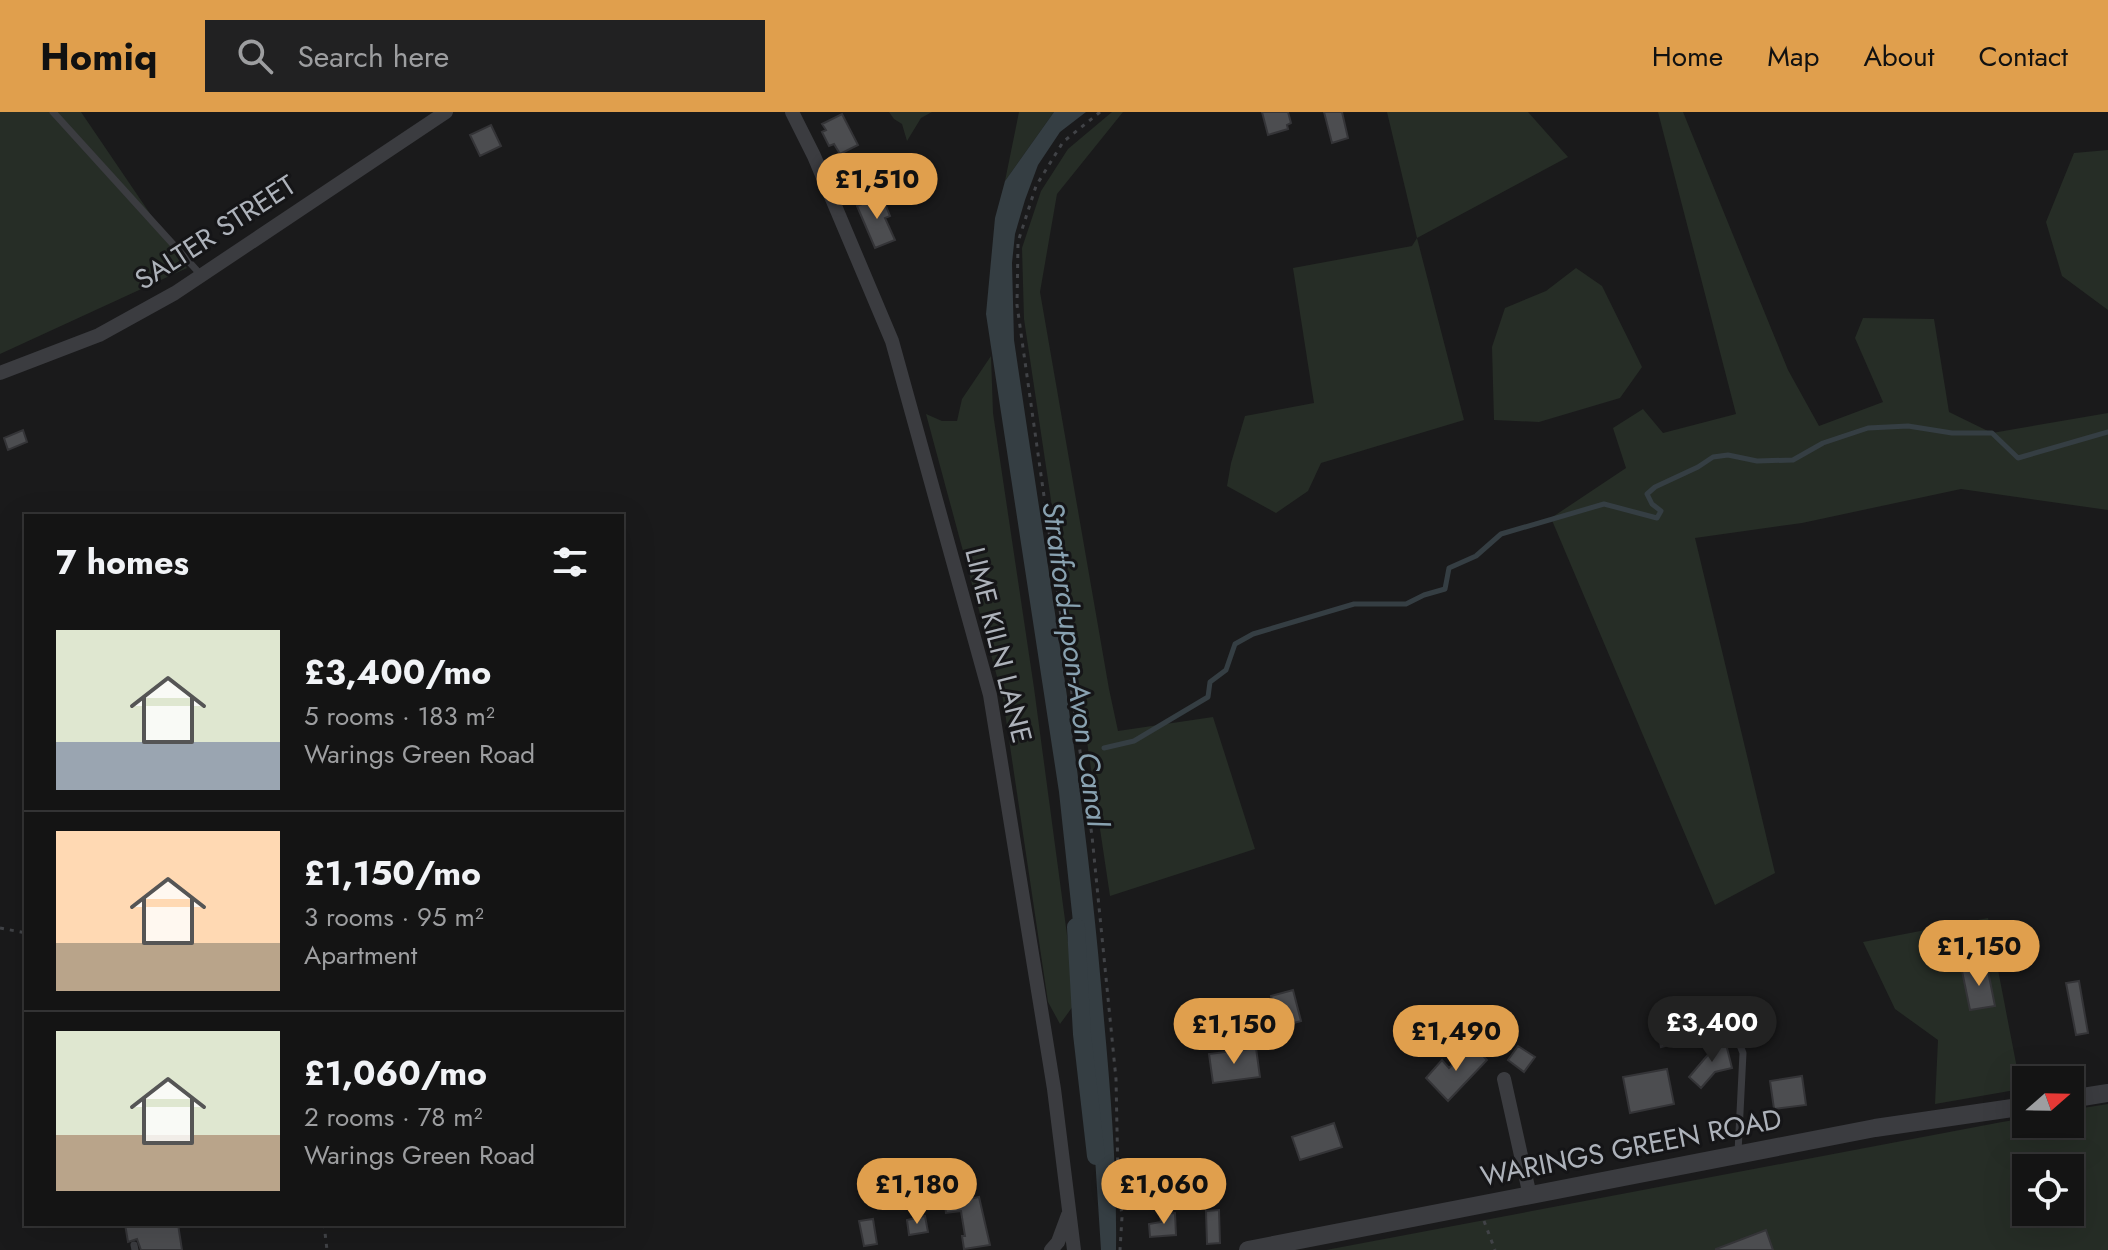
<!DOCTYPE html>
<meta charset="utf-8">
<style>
:root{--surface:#141414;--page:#212122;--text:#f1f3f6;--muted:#9d9ea0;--line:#333334;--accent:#e09f4d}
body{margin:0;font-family:Jost,sans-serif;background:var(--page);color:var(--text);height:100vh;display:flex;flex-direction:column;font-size:30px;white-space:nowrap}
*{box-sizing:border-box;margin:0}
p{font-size:26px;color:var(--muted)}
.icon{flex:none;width:44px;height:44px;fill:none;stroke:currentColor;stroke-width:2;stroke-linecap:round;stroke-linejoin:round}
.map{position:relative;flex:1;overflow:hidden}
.panel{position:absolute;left:24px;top:402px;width:600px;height:712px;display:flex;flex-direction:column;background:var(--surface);border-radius:0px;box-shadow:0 8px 32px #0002,0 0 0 2px var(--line)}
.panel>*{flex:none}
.needle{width:52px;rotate:70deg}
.buttons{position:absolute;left:2012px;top:954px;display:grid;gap:16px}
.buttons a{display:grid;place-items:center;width:72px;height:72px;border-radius:0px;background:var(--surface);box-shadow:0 8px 32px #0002,0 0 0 2px var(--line);font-size:40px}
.price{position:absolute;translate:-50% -68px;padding:0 18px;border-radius:28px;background:var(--accent);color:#111;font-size:26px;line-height:52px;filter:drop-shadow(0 2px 4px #0008)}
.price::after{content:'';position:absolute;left:50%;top:48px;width:24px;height:18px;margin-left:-12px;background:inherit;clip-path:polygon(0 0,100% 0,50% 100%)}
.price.on{background:#222;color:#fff}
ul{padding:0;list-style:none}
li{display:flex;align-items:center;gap:24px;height:200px;padding:0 32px}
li+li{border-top:2px solid var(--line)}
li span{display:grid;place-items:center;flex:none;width:224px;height:160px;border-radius:0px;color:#555}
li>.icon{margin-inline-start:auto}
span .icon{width:96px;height:96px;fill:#fffc;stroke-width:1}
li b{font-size:34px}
h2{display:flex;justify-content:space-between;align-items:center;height:96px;padding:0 32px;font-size:34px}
header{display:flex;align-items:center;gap:48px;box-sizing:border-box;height:112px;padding:0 40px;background:var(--accent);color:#111}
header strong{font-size:38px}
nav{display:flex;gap:44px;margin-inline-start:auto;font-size:28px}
.search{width:560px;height:72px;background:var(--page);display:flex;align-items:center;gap:20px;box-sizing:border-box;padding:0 28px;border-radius:0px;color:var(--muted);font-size:30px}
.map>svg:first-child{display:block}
</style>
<header>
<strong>Homiq</strong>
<div class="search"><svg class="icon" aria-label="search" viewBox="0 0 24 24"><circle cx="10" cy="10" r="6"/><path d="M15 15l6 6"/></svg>Search here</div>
<nav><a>Home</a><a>Map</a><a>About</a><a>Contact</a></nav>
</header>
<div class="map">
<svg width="2108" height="1138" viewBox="0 0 2108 1138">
<rect width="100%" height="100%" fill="#1a1a1b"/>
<path fill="#262d26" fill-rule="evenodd" d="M0,0H81L187,156L0,242Z
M889,0H932L921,6L907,29L902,12L894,7Z
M1019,0H1054L1005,69Z
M1112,0H1123L1057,82L1040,180L1109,577L1118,619L1213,605L1255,737L1110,784L1024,207L1022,136L1041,79L1068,37Z
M1387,0H1528L1568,45L1417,126L1464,308L1321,351L1308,379L1276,401L1227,374L1231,351L1245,304L1314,291L1293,156L1412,134L1417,126Z
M1658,0H1683L1788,258L1819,314L1883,290L1855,226L1863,206L1934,207L1949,300L1992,321L2108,301V398L1961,377L1802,411L1695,426L1775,761L1715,793L1551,406L1626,356L1613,316L1643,297L1663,321L1736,302Z
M2108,38V198L2062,164L2046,110L2074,41Z
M1576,156L1602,174L1642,255L1620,286L1539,310L1494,308L1492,235L1505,196L1546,179Z
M991,244L993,301L1034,576L1076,890L1060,912L1048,890L1003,587L926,302L942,309H957L962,287Z
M1988,806L2021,977L1935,992L1938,928L1895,897L1863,830Z
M2108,992V1138H1326L2002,1010L2026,1006V1012H2070V998ZM2026,1056H2070V1100H2026Z"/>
<path fill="#353e43" d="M1054,0H1086L1060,20L1038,53L1025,88L1015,122L1012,151L1014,228C1047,454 1086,680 1104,908C1111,984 1117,1061 1116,1138H1101L1090,968L1059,680L986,202L995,106L1005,69Z"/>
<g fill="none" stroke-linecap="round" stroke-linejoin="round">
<path stroke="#353e43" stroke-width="5" d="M1104,636L1134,629L1208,585L1210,570L1226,558L1235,532L1253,522L1354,492H1406L1424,483L1445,477L1449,456L1476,444L1501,422L1604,392L1657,406L1661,399L1652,392L1647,382L1655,375L1698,355L1713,345L1728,343L1757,349L1793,348L1823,331L1868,316L1908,314L1952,321H1992L2018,346L2108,320"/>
<path stroke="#353e43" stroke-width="18" d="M1076,815L1082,922L1096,1044"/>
</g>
<path fill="#4c4d50" stroke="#343437" stroke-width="2" d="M1262,0H1288L1291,11L1287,13L1288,17L1268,23Z
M1324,0H1342L1348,26L1332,31Z
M842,2L858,33L840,42L834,32L829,34L822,20L826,18L822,12Z
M491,13L501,34L480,44L470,23Z
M851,50L859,65L846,72L838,57Z
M882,84L890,104L885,106L895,128L875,136L857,94Z
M23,318L27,330L8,338L4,326Z
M1987,854L1995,894L1970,898L1962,859Z
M2079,869L2088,921L2076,923L2066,871Z
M1293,878L1301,909L1279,915L1271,884Z
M1690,897L1698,926L1661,935L1655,907Z
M1724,924L1732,956L1715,960L1701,976L1689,965Z
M1473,933L1487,948L1448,989L1426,966L1442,948L1449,956Z
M1518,934L1535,945L1524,960L1508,948Z
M1256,936L1260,965L1213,971L1209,942Z
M1667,957L1674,992L1630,1001L1623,965Z
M1802,964L1806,993L1774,997L1770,969Z
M1334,1011L1342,1035L1300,1048L1292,1025Z
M967,1077L969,1087L979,1085L990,1133L964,1137L962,1124H965L961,1099L946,1101L943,1081Z
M1219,1098L1220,1131L1207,1132L1206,1099Z
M1175,1101L1176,1123L1150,1125L1149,1112L1161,1110L1160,1102Z
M925,1104L928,1120L909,1123L907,1108Z
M873,1107L877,1132L864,1134L859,1109Z
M125,1112H178L182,1138H141L137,1127L128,1130Z
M1766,1118L1773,1138H1716V1137Z"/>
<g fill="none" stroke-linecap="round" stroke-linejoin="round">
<path stroke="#414347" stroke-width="3" stroke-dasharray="4 6" stroke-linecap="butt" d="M1100,0L1063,30L1036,74L1018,130L1017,193L1092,724L1116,967L1118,1066L1122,1105L1120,1138
M0,816L26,821
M1484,1109L1495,1138
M324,1112L327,1138"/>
<path stroke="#3b3c40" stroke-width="7" d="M53,0L201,163
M1706,903L1732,913L1743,941L1738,1040
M134,1133L135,1138"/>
<path stroke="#3b3c40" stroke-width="14" d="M792,0L814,44L892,229L990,583L1054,977L1074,1138
M0,261L99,223L175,181L446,0
M1504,967L1530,1084
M1051,1138L1058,1130L1068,1103"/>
<path stroke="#3b3c40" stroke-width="18" d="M2070,987L2108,981
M1248,1138L1875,1016L2026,994"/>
</g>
<g text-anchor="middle" stroke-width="6" stroke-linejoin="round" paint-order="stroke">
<g font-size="28" fill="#adb2ba" stroke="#151517">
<text transform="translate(215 120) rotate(-33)" y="10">SALTER STREET</text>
<text transform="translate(999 533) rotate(76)" y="10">LIME KILN LANE</text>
<text transform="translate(1631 1035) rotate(-11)" y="10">WARINGS GREEN ROAD</text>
</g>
<g font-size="30" font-style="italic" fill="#89a2b1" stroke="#151517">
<text transform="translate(1075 552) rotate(82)" y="10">Stratford-upon-Avon Canal</text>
</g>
</g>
</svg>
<div class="buttons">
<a><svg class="needle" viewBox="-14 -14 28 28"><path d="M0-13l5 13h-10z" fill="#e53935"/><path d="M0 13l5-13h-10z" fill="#9d9ea0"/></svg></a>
<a><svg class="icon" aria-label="locate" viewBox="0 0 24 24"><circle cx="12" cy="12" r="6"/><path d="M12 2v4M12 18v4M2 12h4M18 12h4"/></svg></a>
</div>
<b class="price" style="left:877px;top:109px">£1,510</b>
<b class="price" style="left:1979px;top:876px">£1,150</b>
<b class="price on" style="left:1712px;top:952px">£3,400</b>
<b class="price" style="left:1234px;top:954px">£1,150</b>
<b class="price" style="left:1456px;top:961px">£1,490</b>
<b class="price" style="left:917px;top:1114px">£1,180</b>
<b class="price" style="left:1164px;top:1114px">£1,060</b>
<section class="panel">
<h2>7 homes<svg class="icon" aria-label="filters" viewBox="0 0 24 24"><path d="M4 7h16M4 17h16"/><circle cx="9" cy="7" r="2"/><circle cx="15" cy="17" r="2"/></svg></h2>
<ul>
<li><span style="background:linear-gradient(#dfe7d0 70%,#9aa5b1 0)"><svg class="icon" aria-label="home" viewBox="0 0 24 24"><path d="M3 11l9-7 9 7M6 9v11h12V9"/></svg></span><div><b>£3,400/mo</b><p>5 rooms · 183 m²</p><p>Warings Green Road</p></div></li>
<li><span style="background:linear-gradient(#ffd9b3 70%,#b9a48a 0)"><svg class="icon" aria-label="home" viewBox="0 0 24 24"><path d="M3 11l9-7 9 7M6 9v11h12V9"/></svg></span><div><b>£1,150/mo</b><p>3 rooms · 95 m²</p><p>Apartment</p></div></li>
<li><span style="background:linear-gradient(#dfe7d0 65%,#b9a48a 0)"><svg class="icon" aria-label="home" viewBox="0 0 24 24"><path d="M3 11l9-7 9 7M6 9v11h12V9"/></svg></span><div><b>£1,060/mo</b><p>2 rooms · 78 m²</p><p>Warings Green Road</p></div></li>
</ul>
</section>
</div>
